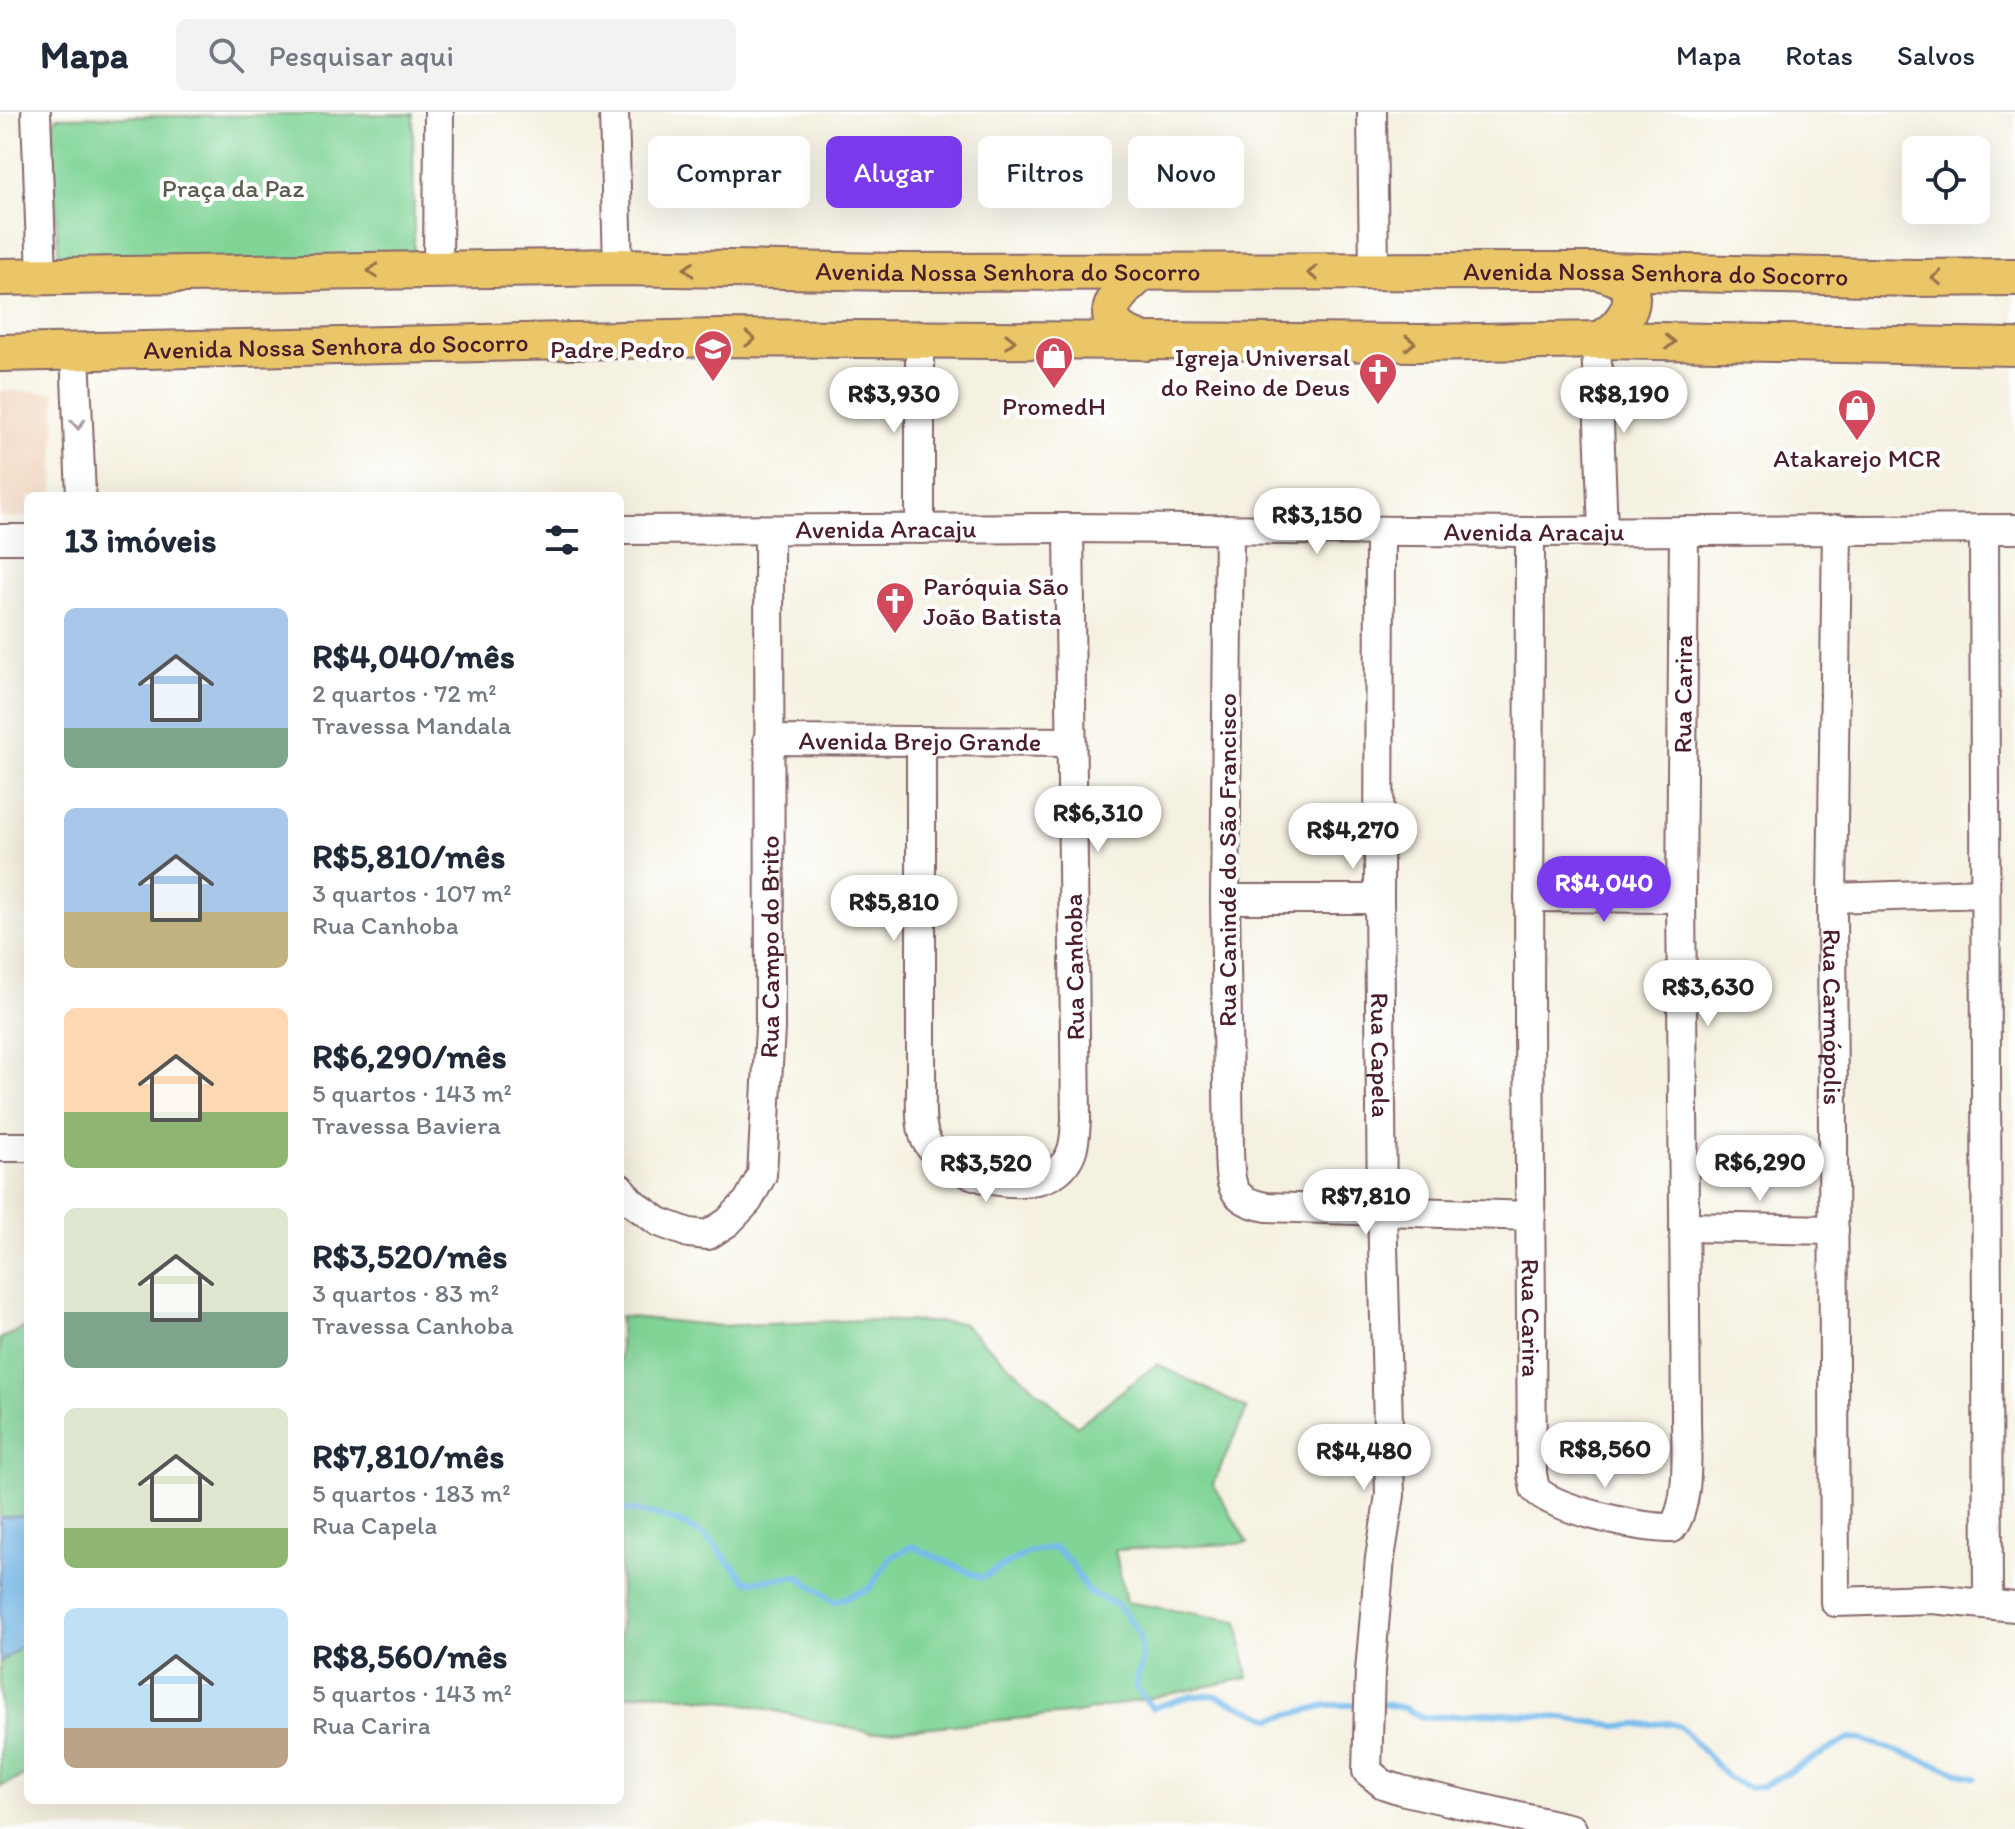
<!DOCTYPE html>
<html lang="pt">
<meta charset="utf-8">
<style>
:root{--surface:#fff;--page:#f2f2f3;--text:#1f2937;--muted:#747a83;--line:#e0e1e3;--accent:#7c3aed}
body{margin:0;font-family:Itim,sans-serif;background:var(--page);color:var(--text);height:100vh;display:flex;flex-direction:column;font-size:30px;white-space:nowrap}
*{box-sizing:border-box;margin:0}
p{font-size:26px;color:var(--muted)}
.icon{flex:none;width:44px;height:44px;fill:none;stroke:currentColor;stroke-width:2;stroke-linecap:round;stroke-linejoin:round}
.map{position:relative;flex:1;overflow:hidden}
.details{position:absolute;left:24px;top:380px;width:600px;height:1312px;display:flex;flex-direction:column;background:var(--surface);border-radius:12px;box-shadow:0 8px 32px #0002}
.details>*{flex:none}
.top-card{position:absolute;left:648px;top:24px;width:760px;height:72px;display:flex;gap:16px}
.fabs{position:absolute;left:1902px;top:24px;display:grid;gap:16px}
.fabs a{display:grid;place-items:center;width:88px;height:88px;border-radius:12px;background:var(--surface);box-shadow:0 8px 32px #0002;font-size:40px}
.price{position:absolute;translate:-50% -68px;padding:0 18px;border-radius:28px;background:#fff;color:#222;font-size:26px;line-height:52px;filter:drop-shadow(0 2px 4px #0008)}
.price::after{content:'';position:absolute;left:50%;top:48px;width:24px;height:18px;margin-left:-12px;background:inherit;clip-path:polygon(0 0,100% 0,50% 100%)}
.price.on{background:var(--accent);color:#fff}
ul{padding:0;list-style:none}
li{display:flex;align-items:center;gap:24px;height:200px;padding:0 40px}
li span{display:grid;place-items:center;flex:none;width:224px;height:160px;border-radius:12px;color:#555}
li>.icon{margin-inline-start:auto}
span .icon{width:96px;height:96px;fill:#fffc;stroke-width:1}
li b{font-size:34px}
h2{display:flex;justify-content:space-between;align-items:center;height:96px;padding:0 40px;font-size:34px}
.chip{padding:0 28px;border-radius:12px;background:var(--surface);box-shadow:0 8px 32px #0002;font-size:28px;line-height:72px}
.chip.on{background:var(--accent);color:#fff}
header{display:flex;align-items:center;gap:48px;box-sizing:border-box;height:112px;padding:0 40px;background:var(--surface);border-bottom:2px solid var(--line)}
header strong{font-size:38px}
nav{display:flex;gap:44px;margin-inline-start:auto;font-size:28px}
.search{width:560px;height:72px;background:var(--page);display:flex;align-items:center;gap:20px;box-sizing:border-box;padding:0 28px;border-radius:12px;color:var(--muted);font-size:30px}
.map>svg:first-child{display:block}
</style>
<header>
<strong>Mapa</strong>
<div class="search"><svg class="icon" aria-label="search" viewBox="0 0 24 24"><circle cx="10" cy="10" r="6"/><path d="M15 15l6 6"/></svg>Pesquisar aqui</div>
<nav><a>Mapa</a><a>Rotas</a><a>Salvos</a></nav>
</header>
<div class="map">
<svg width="2015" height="1717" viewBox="0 0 2015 1717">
<rect width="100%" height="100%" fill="#fff"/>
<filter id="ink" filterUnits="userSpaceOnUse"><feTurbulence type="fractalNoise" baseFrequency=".0125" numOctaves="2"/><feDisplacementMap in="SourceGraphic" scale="16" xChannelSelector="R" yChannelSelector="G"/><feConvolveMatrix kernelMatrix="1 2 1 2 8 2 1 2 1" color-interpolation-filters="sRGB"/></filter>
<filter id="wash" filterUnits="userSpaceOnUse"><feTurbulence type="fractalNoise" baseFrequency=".006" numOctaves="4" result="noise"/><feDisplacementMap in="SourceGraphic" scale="32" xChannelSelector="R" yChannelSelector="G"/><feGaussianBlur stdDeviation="1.8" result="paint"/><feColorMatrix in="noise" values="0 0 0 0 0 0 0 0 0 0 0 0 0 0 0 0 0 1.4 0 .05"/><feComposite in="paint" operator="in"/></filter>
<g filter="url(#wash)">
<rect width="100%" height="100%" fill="#f5f1e1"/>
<path fill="#f1d5bd" d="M0,279L55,280L54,384H28V405L0,406Z"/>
<path fill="#80d496" stroke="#657a60" stroke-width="2" d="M413,2L414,148L64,151L58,138L52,13L57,5Z
M620,1204L720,1214L865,1208L962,1211L1077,1314L1157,1252L1247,1297L1213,1372L1248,1431L1115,1438L1126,1490L1238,1509L1248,1566L1077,1601L871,1621L745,1592L651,1580L620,1585Z
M28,1214V1403L0,1406V1227Z
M28,1528V1662L0,1675V1551Z"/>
<path fill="#75bbec" stroke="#606d8c" stroke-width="2" d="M28,1403V1528L0,1551V1406Z"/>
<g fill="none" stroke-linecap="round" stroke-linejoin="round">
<path stroke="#75bbec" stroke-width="6" d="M620,1397C650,1400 685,1408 709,1428C723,1441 734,1457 748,1470L798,1464L835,1490L870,1476L890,1446L912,1434L981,1466L1031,1439L1055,1436L1071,1451L1087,1479L1118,1493L1138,1519L1143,1546L1135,1574L1152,1596L1192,1584L1214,1583L1272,1607L1327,1593H1357
M1384,1592L1404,1596L1424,1606L1483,1601L1546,1604L1622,1614L1669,1611L1681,1615L1729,1667L1748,1675L1763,1674L1848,1627L1864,1628L1975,1666"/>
</g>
</g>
<g filter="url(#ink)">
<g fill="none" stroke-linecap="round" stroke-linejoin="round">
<defs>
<g id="minor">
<path d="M36,0L42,164"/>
<path d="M614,0L618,155"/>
<path d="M1372,0L1374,159"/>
<path d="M438,158L439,0"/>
<path d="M1596,228L1603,419"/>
<path d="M75,240L81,384"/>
<path d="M920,417V228"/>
<path d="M1229,417L1225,787L1229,1037C1230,1072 1229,1089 1267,1095L1531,1104"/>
<path id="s1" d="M1837,417L1832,786L1835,1490L1932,1487L2015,1495"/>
<path d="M1984,417L1988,1491"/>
<path id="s2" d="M620,418L1069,416L1530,420L2015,417"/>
<path id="s3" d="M1380,419L1379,787L1382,1099L1390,1383L1380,1446L1370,1559L1367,1659L1383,1672L1401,1678L1572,1717"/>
<path id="s4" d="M1530,420L1529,907L1532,1362L1535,1377C1555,1398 1638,1415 1667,1416H1672C1691,1392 1686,1334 1686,1303L1681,786L1684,419"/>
<path d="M0,427H28"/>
<path id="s5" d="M768,628L1070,630"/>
<path d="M921,630V978C921,994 919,1018 928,1032C949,1067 1040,1088 1066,1050C1075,1038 1075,1022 1076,1008L1069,416"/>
<path d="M1529,785L1681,786"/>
<path d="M1832,786L1984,781"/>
<path d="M1225,787H1379"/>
<path d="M0,1035H28"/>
<path id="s6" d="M620,1076L630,1089L659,1110L689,1121L708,1123L728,1110L748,1089L762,1063L770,916L769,419"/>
<path d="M1684,1115L1834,1118"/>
</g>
<g id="major">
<path d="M1598,159C1606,162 1622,165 1627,174C1641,194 1616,218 1601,228"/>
<path d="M1143,160C1129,171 1097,197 1118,216C1125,223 1137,226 1147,230"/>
<path id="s7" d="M0,165L618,155L897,160L1598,159L1916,166L2015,165"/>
<path id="s8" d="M0,241L720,226L1419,231L1601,228L2015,235"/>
</g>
</defs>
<use href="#minor" stroke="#86686b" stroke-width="32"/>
<use href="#major" stroke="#86686b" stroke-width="40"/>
<use href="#minor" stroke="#fff" stroke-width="28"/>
<use href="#major" stroke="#eac669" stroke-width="36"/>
</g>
<defs><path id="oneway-chevron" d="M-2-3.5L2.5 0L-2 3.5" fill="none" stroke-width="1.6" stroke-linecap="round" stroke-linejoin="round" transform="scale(2)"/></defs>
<g stroke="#9a724a">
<use href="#oneway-chevron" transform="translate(689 157) rotate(-178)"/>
<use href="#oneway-chevron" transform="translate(373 159) rotate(179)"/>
<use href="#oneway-chevron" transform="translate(1313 161) rotate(179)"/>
<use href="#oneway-chevron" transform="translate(1937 166) rotate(179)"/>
<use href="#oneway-chevron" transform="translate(750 227) rotate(1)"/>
<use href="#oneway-chevron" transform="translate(1010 229)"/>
<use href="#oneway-chevron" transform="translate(1670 230) rotate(1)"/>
<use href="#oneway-chevron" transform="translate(1410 231) rotate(1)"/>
</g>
<use stroke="#ae9aa0" href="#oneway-chevron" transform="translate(78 312) rotate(87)"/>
</g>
<defs>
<symbol id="school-pin" viewBox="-11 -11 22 30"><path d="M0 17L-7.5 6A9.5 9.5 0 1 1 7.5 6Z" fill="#d1495b" stroke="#fff"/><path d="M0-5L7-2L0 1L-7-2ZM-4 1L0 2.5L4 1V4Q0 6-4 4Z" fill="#fff"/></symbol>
<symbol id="shop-pin" viewBox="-11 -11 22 30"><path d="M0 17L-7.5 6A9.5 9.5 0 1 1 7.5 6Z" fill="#d1495b" stroke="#fff"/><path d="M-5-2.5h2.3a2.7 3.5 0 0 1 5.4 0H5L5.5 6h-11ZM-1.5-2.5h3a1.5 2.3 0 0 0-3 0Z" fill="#fff"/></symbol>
<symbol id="church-pin" viewBox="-11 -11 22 30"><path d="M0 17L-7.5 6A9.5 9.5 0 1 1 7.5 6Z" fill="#d1495b" stroke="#fff"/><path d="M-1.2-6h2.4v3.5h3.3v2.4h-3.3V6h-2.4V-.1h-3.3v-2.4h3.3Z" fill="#fff"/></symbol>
</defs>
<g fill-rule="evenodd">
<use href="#school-pin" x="691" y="215" width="44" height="60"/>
<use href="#shop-pin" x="1032" y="222" width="44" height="60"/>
<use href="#church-pin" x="1356" y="238" width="44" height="60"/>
<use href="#shop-pin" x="1835" y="274" width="44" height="60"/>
<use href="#church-pin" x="873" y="467" width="44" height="60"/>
</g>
<g text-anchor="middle" stroke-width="8" stroke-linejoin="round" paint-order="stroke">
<g font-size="26" fill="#5d5e50" stroke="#fff">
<text x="233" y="85">Praça da Paz</text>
</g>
<g font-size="26" fill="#4a1f2b" stroke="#fff">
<text dy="9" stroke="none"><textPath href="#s7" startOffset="1008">Avenida Nossa Senhora do Socorro</textPath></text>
<text dy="9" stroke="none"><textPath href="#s7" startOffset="1656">Avenida Nossa Senhora do Socorro</textPath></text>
<text dy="9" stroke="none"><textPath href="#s8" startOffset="336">Avenida Nossa Senhora do Socorro</textPath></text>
<text dy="9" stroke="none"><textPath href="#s2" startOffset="266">Avenida Aracaju</textPath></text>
<text dy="9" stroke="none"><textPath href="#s2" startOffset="914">Avenida Aracaju</textPath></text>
<text dy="9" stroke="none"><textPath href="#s4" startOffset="1938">Rua Carira</textPath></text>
<text dy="9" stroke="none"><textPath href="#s5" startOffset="152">Avenida Brejo Grande</textPath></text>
<text transform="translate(1227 748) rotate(-90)" y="9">Rua Canindé do São Francisco</text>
<text dy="9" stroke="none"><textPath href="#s6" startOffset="414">Rua Campo do Brito</textPath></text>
<text transform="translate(1074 855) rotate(-91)" y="9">Rua Canhoba</text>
<text dy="9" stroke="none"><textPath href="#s1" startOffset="488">Rua Carmópolis</textPath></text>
<text dy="9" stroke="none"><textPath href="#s3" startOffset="524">Rua Capela</textPath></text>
<text dy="9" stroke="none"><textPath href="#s4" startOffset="786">Rua Carira</textPath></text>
</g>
<g font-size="26" fill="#4a1f2b" stroke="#fff" text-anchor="end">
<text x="685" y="246">Padre Pedro</text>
<text x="1350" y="254">Igreja Universal<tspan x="1350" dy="30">do Reino de Deus</tspan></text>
<text x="1054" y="303" text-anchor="middle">PromedH</text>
<text x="1857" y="355" text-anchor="middle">Atakarejo MCR</text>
<text x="923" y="483" text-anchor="start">Paróquia São<tspan x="923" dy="30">João Batista</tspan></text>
</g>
</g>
</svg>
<div class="fabs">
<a><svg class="icon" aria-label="locate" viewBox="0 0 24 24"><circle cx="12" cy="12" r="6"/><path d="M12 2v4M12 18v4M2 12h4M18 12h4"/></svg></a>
</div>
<b class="price" style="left:894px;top:323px">R$3,930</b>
<b class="price" style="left:1624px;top:323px">R$8,190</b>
<b class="price" style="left:1317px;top:444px">R$3,150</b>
<b class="price" style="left:1098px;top:742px">R$6,310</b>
<b class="price" style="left:1353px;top:759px">R$4,270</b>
<b class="price on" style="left:1604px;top:812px">R$4,040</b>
<b class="price" style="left:894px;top:831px">R$5,810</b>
<b class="price" style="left:1708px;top:916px">R$3,630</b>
<b class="price" style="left:1760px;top:1091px">R$6,290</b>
<b class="price" style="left:986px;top:1092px">R$3,520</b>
<b class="price" style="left:1366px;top:1125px">R$7,810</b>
<b class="price" style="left:1605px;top:1378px">R$8,560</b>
<b class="price" style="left:1364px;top:1380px">R$4,480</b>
<div class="top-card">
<a class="chip">Comprar</a>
<a class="chip on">Alugar</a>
<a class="chip">Filtros</a>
<a class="chip">Novo</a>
</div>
<section class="details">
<h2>13 imóveis<svg class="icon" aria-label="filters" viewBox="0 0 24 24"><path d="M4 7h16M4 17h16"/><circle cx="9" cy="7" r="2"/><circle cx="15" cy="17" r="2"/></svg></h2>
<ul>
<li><span style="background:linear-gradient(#a9c7e8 75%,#7fa58c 0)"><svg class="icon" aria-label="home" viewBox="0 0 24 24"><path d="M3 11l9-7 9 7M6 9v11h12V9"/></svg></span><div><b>R$4,040/mês</b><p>2 quartos · 72 m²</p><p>Travessa Mandala</p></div></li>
<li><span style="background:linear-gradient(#a9c7e8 65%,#c2b280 0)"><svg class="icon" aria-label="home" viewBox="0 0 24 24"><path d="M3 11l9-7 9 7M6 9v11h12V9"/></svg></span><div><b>R$5,810/mês</b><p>3 quartos · 107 m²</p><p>Rua Canhoba</p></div></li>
<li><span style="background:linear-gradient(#ffd9b3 65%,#8fb573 0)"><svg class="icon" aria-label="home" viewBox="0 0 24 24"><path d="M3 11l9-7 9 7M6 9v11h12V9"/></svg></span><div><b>R$6,290/mês</b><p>5 quartos · 143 m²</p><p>Travessa Baviera</p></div></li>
<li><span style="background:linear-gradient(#dfe7d0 65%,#7fa58c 0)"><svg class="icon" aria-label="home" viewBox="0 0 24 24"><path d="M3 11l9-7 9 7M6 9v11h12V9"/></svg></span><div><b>R$3,520/mês</b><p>3 quartos · 83 m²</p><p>Travessa Canhoba</p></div></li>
<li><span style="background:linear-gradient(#dfe7d0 75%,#8fb573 0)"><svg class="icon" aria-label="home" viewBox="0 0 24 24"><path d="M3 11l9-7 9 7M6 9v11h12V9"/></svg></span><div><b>R$7,810/mês</b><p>5 quartos · 183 m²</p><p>Rua Capela</p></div></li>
<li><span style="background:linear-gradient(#bfe0f5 75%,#b9a48a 0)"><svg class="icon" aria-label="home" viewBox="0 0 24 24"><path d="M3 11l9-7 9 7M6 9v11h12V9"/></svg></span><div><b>R$8,560/mês</b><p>5 quartos · 143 m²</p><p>Rua Carira</p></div></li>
</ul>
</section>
</div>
